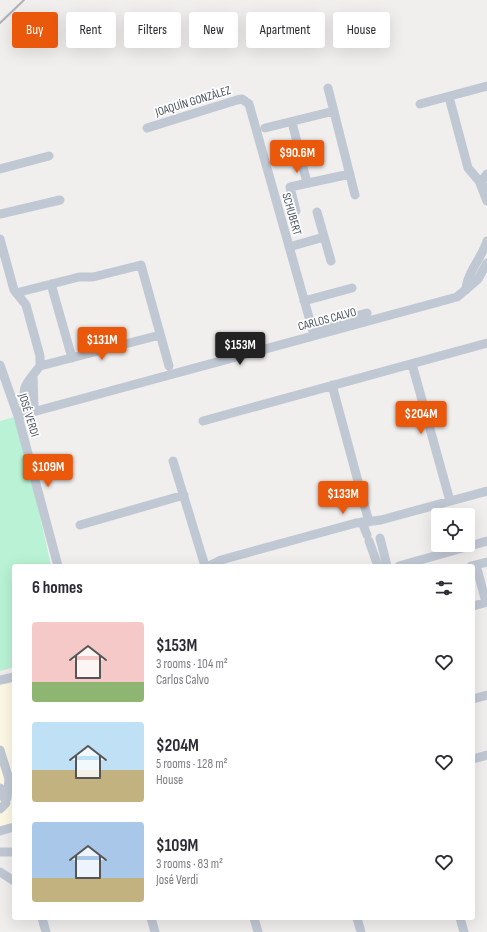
<!DOCTYPE html>
<meta charset="utf-8">
<style>
:root{--surface:#fff;--page:#f2f2f3;--text:#2b2b33;--muted:#7c7c81;--accent:#ea580c}
body{margin:0;font-family:"Sofia Sans Condensed",sans-serif;background:var(--page);color:var(--text);height:100vh;display:flex;flex-direction:column;font-size:15px;white-space:nowrap}
*{box-sizing:border-box;margin:0}
p{font-size:13px;color:var(--muted)}
.icon{flex:none;width:22px;height:22px;fill:none;stroke:currentColor;stroke-width:2;stroke-linecap:round;stroke-linejoin:round}
.map{position:relative;flex:1;overflow:hidden}
.sheet{position:absolute;left:12px;top:564px;width:463px;height:356px;display:flex;flex-direction:column;background:var(--surface);border-radius:4px;box-shadow:0 4px 16px #0002}
.sheet>*{flex:none}
.banner{position:absolute;left:12px;top:12px;width:463px;height:36px;display:flex;gap:8px}
.tools{position:absolute;left:431px;top:508px;display:grid;gap:8px}
.tools a{display:grid;place-items:center;width:44px;height:44px;border-radius:4px;background:var(--surface);box-shadow:0 4px 16px #0002;font-size:20px}
.price{position:absolute;translate:-50% -34px;padding:0 9px;border-radius:4px;background:var(--accent);color:#fff;font-size:13px;line-height:26px;filter:drop-shadow(0 1px 2px #0008)}
.price::after{content:'';position:absolute;left:50%;top:24px;width:12px;height:9px;margin-left:-6px;background:inherit;clip-path:polygon(0 0,100% 0,50% 100%)}
.price.selected{background:#222;color:#fff}
ul{padding:0;list-style:none}
li{display:flex;align-items:center;gap:12px;height:100px;padding:0 20px}
li span{display:grid;place-items:center;flex:none;width:112px;height:80px;border-radius:4px;color:#555}
li>.icon{margin-inline-start:auto}
span .icon{width:48px;height:48px;fill:#fffc;stroke-width:1}
li b{font-size:17px}
h2{display:flex;justify-content:space-between;align-items:center;height:48px;padding:0 20px;font-size:17px}
.tag{padding:0 14px;border-radius:4px;background:var(--surface);box-shadow:0 4px 16px #0002;font-size:14px;line-height:36px}
.tag.selected{background:var(--accent);color:#fff}
.map>svg:first-child{display:block}
</style>
<div class="map">
<svg width="487" height="932" viewBox="0 0 487 932">
<rect width="100%" height="100%" fill="#f1eeee"/>
<path fill="#fdf9e5" d="M14,682V827L0,831V686Z"/>
<path fill="#b9f2d5" d="M18,416L51,566H14V667L0,671V421Z"/>
<g fill="none" stroke-linecap="round" stroke-linejoin="round">
<path stroke="#c0c8d4" stroke-width="9" d="M328,88L355,195
M449,97L468,168L487,190
M420,104L487,86
M292,122L307,183
M147,128L237,100L242,99L249,104L314,335
M265,128L334,111
M0,169L49,156
M487,174L480,183L487,201
M296,211L290,187L350,174
M317,212L331,261
M0,214L60,200
M0,239L14,290L26,305L40,356V366C22,389 23,384 25,414
M289,247L324,237
M51,284L72,358
M466,290C467,272 482,258 487,241
M16,293L79,277H93L141,265L169,366
M304,301L352,288
M312,328L367,313
M412,364L450,501
M0,365L18,416L58,566
M40,366L160,335
M33,375L34,411
M332,385L369,522
M18,416L457,297L478,279L487,263
M203,421L487,343
M173,461L205,566
M362,522L367,535
M80,525L184,495
M380,538L387,566
M369,541L378,566
M476,565L486,602
M209,566L221,560L356,523L381,520L487,491
M399,566L487,541
M471,566L487,562
M473,606L487,602
M0,680L14,677
M473,699L487,695
M0,750L9,779L7,798
M473,759L487,755
M0,788L4,798
M0,809L6,803
M0,831L14,827
M0,852H14
M0,872L14,881
M42,918L46,932
M151,918L155,932
M254,918L258,932
M357,918L361,932
M460,918L464,932"/>
<path stroke="#b0b2b9" stroke-width="2" d="M0,23L24,0"/>
</g>
<g text-anchor="middle" stroke-width="3.5" stroke-linejoin="round" paint-order="stroke">
<g font-size="12" fill="#454f5d" stroke="#fff">
<text transform="translate(193 101) rotate(-17)" y="4">JOAQUÍN GONZÁLEZ</text>
<text transform="translate(292 214) rotate(74)" y="4">SCHUBERT</text>
<text transform="translate(327 319) rotate(-15)" y="4">CARLOS CALVO</text>
<text transform="translate(29 415) rotate(73)" y="4">JOSÉ VERDI</text>
</g>
</g>
</svg>
<div class="tools">
<a><svg class="icon" aria-label="locate" viewBox="0 0 24 24"><circle cx="12" cy="12" r="6"/><path d="M12 2v4M12 18v4M2 12h4M18 12h4"/></svg></a>
</div>
<b class="price" style="left:297px;top:174px">$90.6M</b>
<b class="price" style="left:102px;top:361px">$131M</b>
<b class="price selected" style="left:240px;top:366px">$153M</b>
<b class="price" style="left:421px;top:435px">$204M</b>
<b class="price" style="left:48px;top:488px">$109M</b>
<b class="price" style="left:343px;top:515px">$133M</b>
<div class="banner">
<a class="tag selected">Buy</a>
<a class="tag">Rent</a>
<a class="tag">Filters</a>
<a class="tag">New</a>
<a class="tag">Apartment</a>
<a class="tag">House</a>
</div>
<section class="sheet">
<h2>6 homes<svg class="icon" aria-label="filters" viewBox="0 0 24 24"><path d="M4 7h16M4 17h16"/><circle cx="9" cy="7" r="2"/><circle cx="15" cy="17" r="2"/></svg></h2>
<ul>
<li><span style="background:linear-gradient(#f6c9c9 75%,#8fb573 0)"><svg class="icon" aria-label="home" viewBox="0 0 24 24"><path d="M3 11l9-7 9 7M6 9v11h12V9"/></svg></span><div><b>$153M</b><p>3 rooms · 104 m²</p><p>Carlos Calvo</p></div><svg class="icon" aria-label="heart" viewBox="0 0 24 24"><path d="M12 20l-8-8c-3-5 5-10 8-4 3-6 11-1 8 4z"/></svg></li>
<li><span style="background:linear-gradient(#bfe0f5 60%,#c2b280 0)"><svg class="icon" aria-label="home" viewBox="0 0 24 24"><path d="M3 11l9-7 9 7M6 9v11h12V9"/></svg></span><div><b>$204M</b><p>5 rooms · 128 m²</p><p>House</p></div><svg class="icon" aria-label="heart" viewBox="0 0 24 24"><path d="M12 20l-8-8c-3-5 5-10 8-4 3-6 11-1 8 4z"/></svg></li>
<li><span style="background:linear-gradient(#a9c7e8 70%,#c2b280 0)"><svg class="icon" aria-label="home" viewBox="0 0 24 24"><path d="M3 11l9-7 9 7M6 9v11h12V9"/></svg></span><div><b>$109M</b><p>3 rooms · 83 m²</p><p>José Verdi</p></div><svg class="icon" aria-label="heart" viewBox="0 0 24 24"><path d="M12 20l-8-8c-3-5 5-10 8-4 3-6 11-1 8 4z"/></svg></li>
</ul>
</section>
</div>
